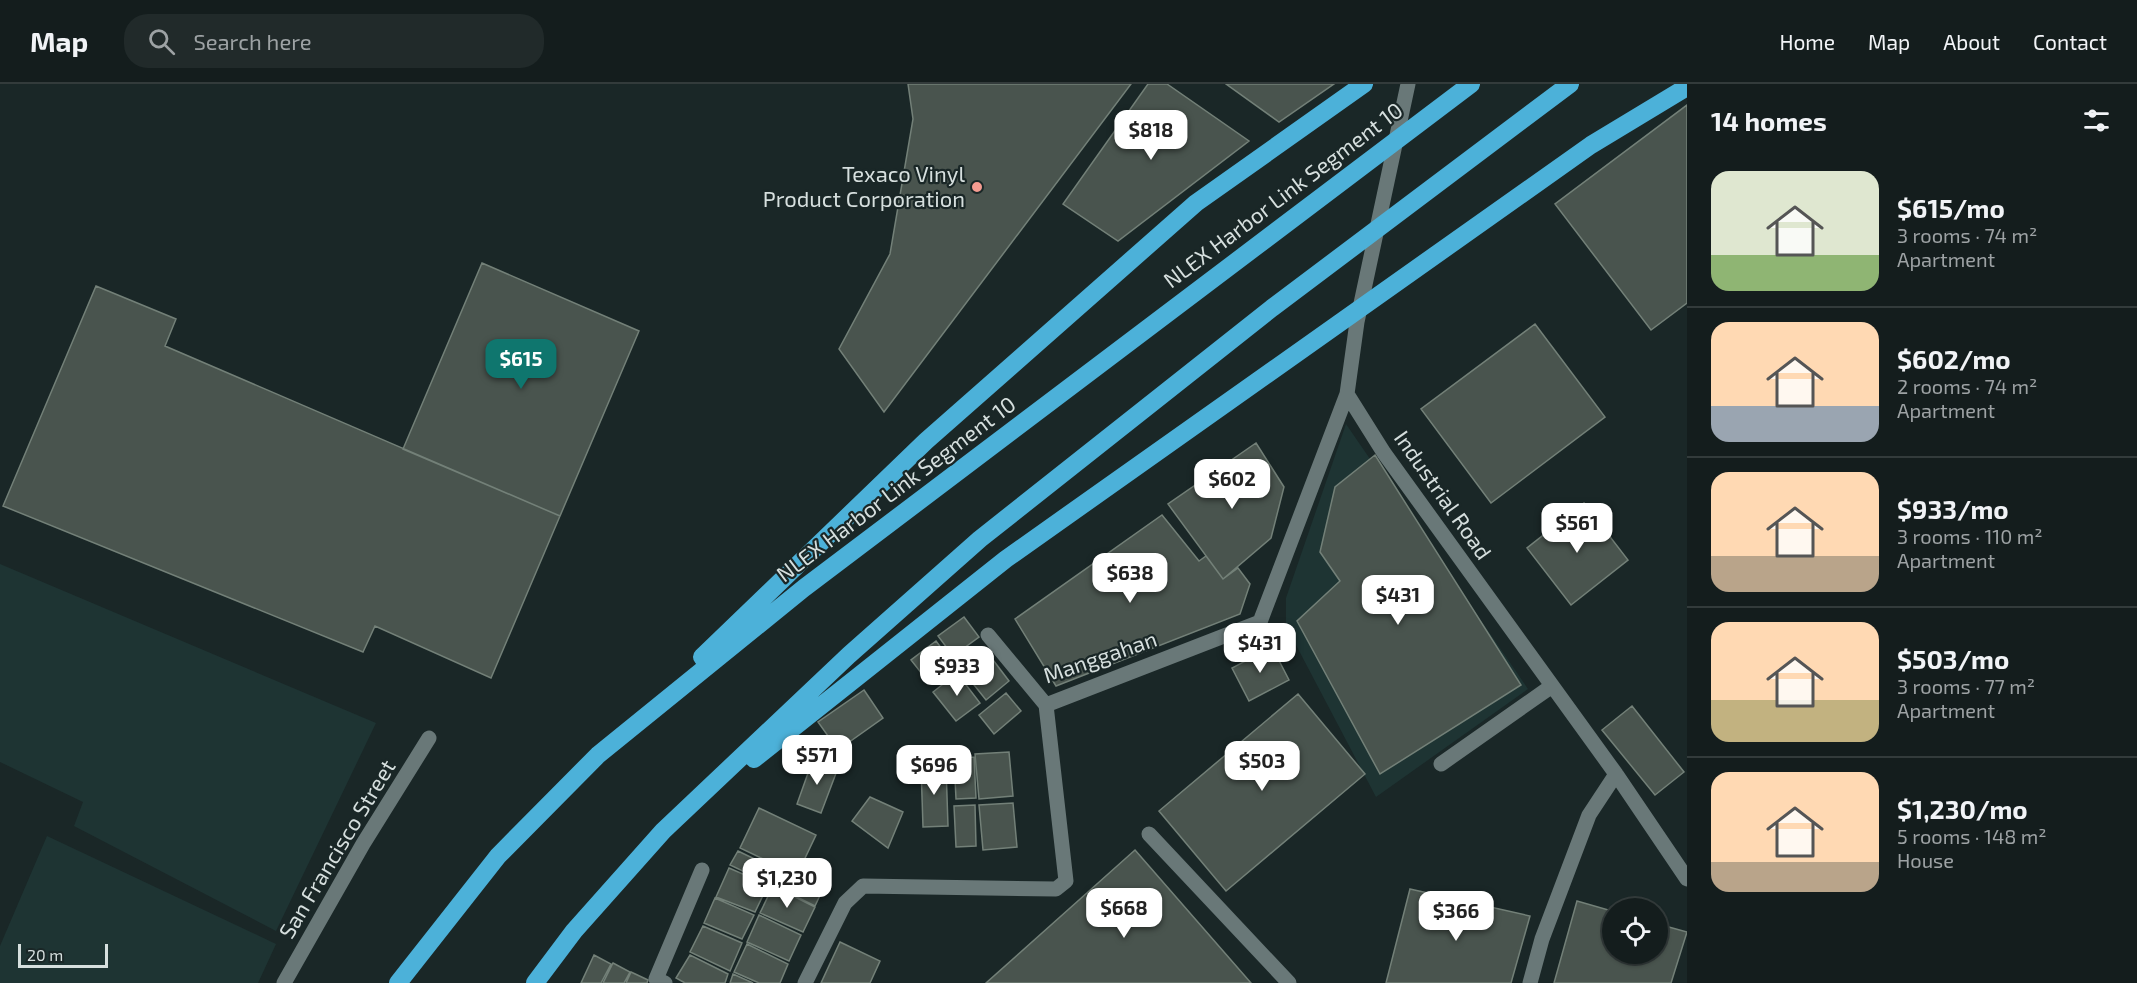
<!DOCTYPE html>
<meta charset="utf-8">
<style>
:root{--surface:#141d1d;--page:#212a2a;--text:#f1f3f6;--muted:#9da2a4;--line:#333b3b;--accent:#0f766e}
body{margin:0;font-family:"Exo 2",sans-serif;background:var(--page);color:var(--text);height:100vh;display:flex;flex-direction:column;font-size:22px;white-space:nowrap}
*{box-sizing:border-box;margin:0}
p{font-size:20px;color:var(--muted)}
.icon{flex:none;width:33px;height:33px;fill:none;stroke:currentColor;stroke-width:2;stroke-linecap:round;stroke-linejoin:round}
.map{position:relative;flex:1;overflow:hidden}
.sheet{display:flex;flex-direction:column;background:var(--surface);width:450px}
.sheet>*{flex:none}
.tools{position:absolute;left:1602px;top:814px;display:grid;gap:12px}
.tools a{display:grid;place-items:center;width:66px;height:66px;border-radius:50%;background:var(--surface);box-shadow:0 2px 4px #0004,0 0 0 2px var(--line);font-size:30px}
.scale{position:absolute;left:18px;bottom:15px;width:90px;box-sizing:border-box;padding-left:6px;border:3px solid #d6dfde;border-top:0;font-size:16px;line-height:21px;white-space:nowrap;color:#d6dfde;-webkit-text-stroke:4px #1a2727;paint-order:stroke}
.price{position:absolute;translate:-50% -51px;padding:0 14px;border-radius:12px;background:#fff;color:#222;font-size:20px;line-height:39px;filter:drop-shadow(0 2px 3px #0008)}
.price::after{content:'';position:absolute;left:50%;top:36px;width:18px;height:14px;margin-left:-9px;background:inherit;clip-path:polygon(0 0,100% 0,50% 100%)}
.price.selected{background:var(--accent);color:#fff}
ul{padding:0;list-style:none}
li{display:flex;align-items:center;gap:18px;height:150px;padding:0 24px}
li+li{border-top:2px solid var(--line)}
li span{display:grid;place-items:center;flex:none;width:168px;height:120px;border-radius:18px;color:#555}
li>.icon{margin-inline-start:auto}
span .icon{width:72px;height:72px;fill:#fffc;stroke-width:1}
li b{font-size:26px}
h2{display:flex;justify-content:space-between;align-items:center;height:72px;padding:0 24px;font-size:26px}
header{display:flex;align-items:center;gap:36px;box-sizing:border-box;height:84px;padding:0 30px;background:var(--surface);border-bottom:2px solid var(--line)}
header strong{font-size:28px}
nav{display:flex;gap:33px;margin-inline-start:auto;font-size:21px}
.search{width:420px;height:54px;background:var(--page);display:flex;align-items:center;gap:15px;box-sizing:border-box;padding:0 21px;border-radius:24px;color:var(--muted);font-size:22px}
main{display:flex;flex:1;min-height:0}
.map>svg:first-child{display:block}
</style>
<header>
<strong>Map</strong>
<div class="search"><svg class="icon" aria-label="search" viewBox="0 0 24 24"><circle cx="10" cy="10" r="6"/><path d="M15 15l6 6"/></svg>Search here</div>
<nav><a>Home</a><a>Map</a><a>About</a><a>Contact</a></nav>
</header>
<main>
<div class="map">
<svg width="1687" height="899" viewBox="0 0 1687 899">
<rect width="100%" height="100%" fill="#1a2727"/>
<path fill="#1e3433" d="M1346,340L1528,605L1376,713L1286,542V514Z
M0,480L376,639L276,847L74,742L83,718L0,678Z
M47,752L276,860L258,899H0V862Z"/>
<path fill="#49544e" stroke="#738078" stroke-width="1.5" d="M908,0H1131L884,328L839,265L890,170L913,35Z
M1148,0H1167L1249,57L1118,157L1063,120Z
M1226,0H1334L1279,38Z
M1687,21V219L1651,246L1555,120Z
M482,179L639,247L560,432L403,365Z
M96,202L176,235L165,262L560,432L491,594L375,542L363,568L3,422Z
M1535,240L1605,333L1491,419L1421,325Z
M1256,359L1284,403L1271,454L1223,495L1168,420Z
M1375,371L1521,601L1380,690L1297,537L1340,497L1320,468L1335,403Z
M1584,419L1628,476L1571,521L1527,464Z
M1162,431L1199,477L1206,472L1223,495L1238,484L1250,500L1240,530L1056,602L1015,535Z
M964,533L979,553L953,572L938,552Z
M936,557L951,577L926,595L911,576Z
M1272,563L1289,596L1249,617L1232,584Z
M987,568L1009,597L986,616L963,587Z
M957,589L980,619L956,637L933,608Z
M864,606L883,634L838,666L818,638Z
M1006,609L1021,627L994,650L979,631Z
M1298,610L1365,690L1226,807L1159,727Z
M1632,622L1684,688L1655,711L1602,646Z
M1009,668L1013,712L979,715L975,670Z
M974,673L976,714L956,715L954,674Z
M813,675L838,684L821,729L797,720Z
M921,682H946L948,742L923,743Z
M870,713L903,728L888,764L852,737Z
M1013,719L1017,763L983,766L979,721Z
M975,721L976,762L956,763L954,722Z
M759,724L816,751L797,791L740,764Z
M1135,766L1251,899H986Z
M738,767L775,785L770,800L730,781Z
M729,784L768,801L755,828L716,813Z
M780,787L823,805L815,822L773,801Z
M773,802L815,823L803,848L760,829Z
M1410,805L1530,832L1511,899H1386Z
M715,814L754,831L742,855L704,839Z
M1577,817L1612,827V870H1658V840L1687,848L1671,899H1554Z
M759,831L801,851L789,877L747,858Z
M703,842L742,859L730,887L690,868Z
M840,858L880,877L870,899H821Z
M747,860L788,880L780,899H759L734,888Z
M594,871L611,880L601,899H581Z
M690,871L728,890L725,899H685L676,894Z
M613,879L630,888L624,899H603Z
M631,888L648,896L647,899H626Z
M733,890L753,899H730Z"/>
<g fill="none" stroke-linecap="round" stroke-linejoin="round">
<path stroke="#697878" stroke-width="15" d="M1347,310L1384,369L1616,690L1687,795
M988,551L1046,621
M1046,621L1260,538L1347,310L1357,238L1408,0
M1441,680L1552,602
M1149,750L1289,899
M284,899L363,760L429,654
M665,899L656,895L702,786
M805,899L845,819L863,802L1056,805L1066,797L1046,621
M1530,899L1542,855L1589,731L1616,690"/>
<path stroke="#4cb1d9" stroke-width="18" d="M702,573L926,357L1196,119L1364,0
M754,675L1006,475L1591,61L1687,3
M398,899L498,772L598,671L804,504L1471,0
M535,899L574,847L663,747L849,571L980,455L1272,224L1570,0"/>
</g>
<circle fill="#f59c91" stroke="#1a2727" stroke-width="2" cx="977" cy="103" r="6"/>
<g text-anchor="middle" stroke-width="4.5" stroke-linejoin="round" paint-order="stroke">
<g font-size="22" fill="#d6dfde" stroke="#1a2727" text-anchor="end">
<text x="965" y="98">Texaco Vinyl<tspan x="965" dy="25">Product Corporation</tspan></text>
</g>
<g font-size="22" fill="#d6dfde" stroke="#1a2727">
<text transform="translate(1283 111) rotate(-37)" y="8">NLEX Harbor Link Segment 10</text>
<text transform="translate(896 405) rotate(-37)" y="8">NLEX Harbor Link Segment 10</text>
<text transform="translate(1443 411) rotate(55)" y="8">Industrial Road</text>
<text transform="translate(1100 573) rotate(-19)" y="8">Manggahan</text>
<text transform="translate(337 765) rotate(-59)" y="8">San Francisco Street</text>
</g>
</g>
</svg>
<div class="tools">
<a><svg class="icon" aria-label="locate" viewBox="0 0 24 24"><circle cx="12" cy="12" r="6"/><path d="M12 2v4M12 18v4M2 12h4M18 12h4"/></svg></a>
</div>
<div class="scale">20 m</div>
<b class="price" style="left:1151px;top:77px">$818</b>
<b class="price selected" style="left:521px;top:306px">$615</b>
<b class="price" style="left:1232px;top:426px">$602</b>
<b class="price" style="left:1577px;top:470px">$561</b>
<b class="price" style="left:1130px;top:520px">$638</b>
<b class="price" style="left:1398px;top:542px">$431</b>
<b class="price" style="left:1260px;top:590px">$431</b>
<b class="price" style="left:957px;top:613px">$933</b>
<b class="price" style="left:817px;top:702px">$571</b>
<b class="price" style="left:1262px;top:708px">$503</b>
<b class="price" style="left:934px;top:712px">$696</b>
<b class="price" style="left:787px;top:825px">$1,230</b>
<b class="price" style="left:1124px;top:855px">$668</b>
<b class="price" style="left:1456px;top:858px">$366</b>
</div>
<section class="sheet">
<h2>14 homes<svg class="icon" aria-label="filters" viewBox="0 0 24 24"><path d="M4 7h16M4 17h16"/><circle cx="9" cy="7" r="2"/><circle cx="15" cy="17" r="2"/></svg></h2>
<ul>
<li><span style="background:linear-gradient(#dfe7d0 70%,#8fb573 0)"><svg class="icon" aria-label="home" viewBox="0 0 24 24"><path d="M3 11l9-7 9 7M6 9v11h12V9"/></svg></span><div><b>$615/mo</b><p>3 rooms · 74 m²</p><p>Apartment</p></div></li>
<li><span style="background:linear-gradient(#ffd9b3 70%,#9aa5b1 0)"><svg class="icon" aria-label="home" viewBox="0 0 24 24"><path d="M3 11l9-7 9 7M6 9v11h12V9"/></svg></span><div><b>$602/mo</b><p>2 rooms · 74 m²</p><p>Apartment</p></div></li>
<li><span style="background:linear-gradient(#ffd9b3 70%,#b9a48a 0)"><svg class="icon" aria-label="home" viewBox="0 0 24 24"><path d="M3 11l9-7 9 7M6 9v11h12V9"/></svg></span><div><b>$933/mo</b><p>3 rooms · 110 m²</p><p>Apartment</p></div></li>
<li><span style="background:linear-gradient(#ffd9b3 65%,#c2b280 0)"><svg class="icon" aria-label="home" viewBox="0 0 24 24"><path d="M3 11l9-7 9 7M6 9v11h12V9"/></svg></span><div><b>$503/mo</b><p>3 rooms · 77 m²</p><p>Apartment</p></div></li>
<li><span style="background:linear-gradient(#ffd9b3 75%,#b9a48a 0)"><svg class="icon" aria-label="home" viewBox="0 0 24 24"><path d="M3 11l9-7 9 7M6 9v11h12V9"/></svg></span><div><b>$1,230/mo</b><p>5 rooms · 148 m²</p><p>House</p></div></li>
</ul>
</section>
</main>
